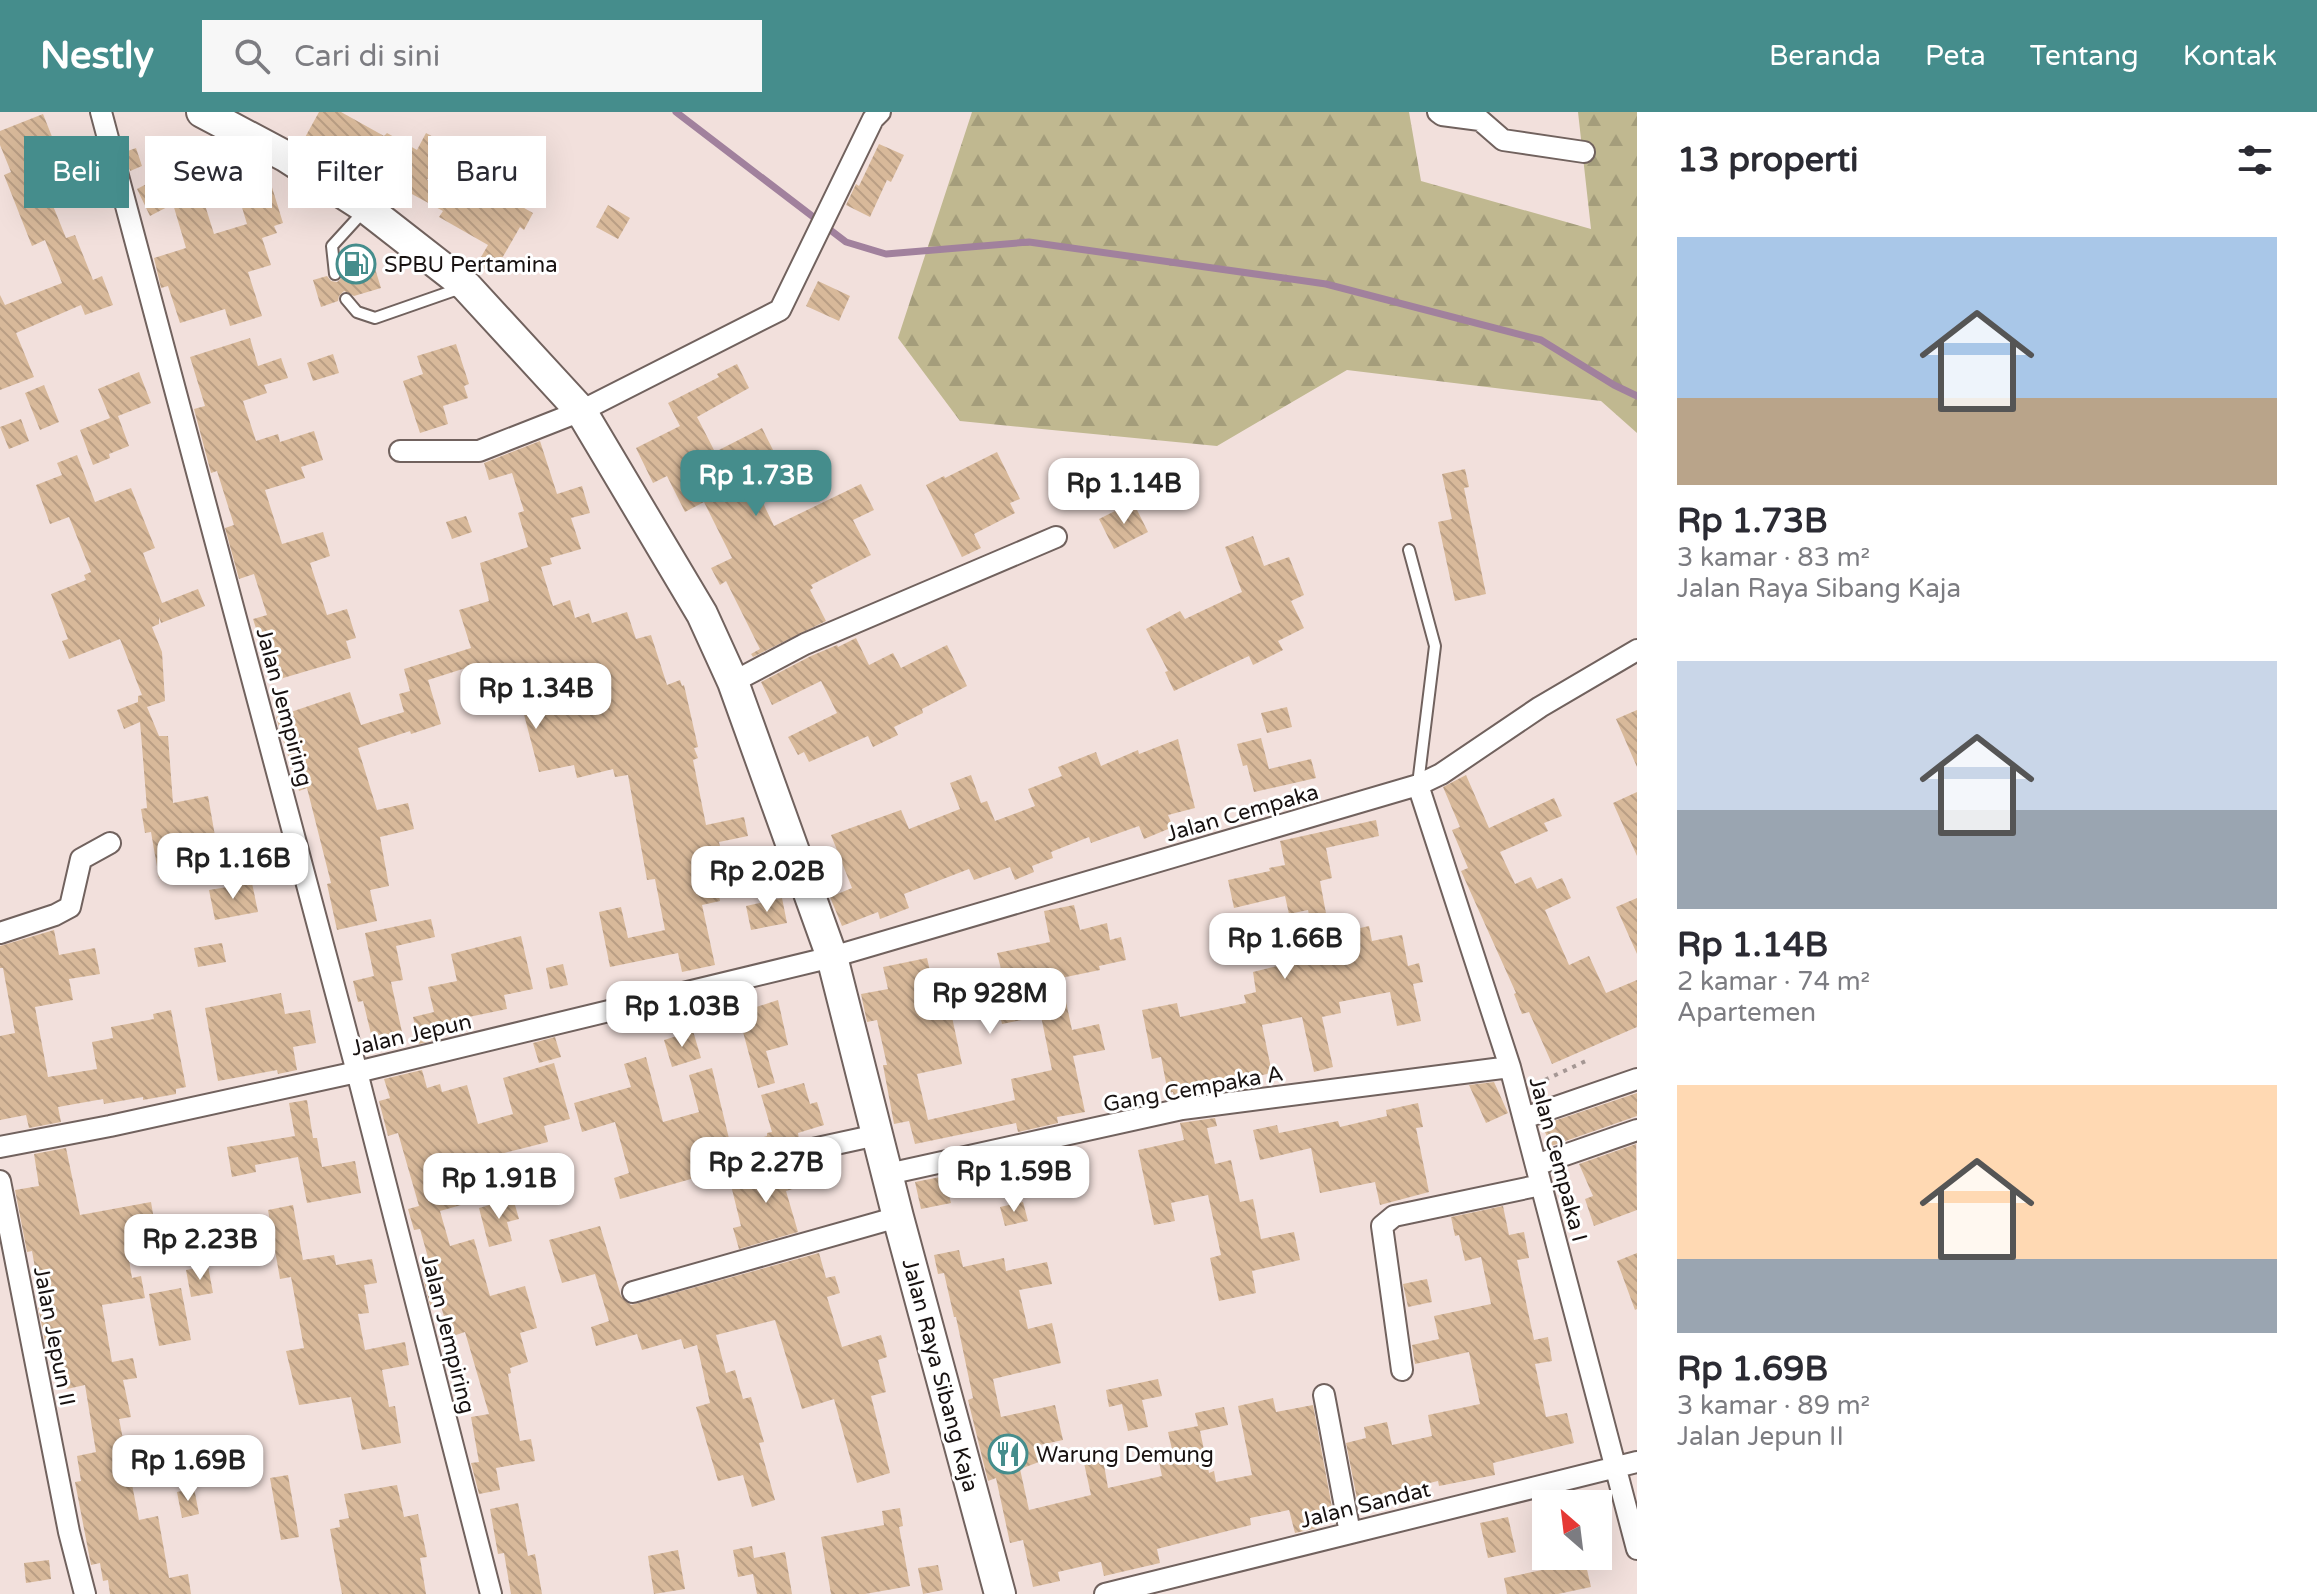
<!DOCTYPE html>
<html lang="id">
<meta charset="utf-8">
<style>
:root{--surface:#fff;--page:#f7f7f7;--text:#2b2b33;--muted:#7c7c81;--accent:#458d8c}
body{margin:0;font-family:"Varela Round",sans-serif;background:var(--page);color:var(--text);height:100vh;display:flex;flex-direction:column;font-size:30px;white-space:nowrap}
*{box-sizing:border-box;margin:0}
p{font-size:26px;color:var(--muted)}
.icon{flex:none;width:44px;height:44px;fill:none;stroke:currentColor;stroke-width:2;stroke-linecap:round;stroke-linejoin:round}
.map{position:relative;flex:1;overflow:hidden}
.side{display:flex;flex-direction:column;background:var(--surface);width:680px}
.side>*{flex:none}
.guide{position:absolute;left:24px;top:24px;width:760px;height:72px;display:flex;gap:16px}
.needle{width:52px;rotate:332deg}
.buttons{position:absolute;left:1532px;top:1378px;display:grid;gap:16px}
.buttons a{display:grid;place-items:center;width:80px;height:80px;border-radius:0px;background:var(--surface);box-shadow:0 8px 32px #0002;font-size:40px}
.price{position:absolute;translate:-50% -68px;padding:0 18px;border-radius:16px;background:#fff;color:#222;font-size:26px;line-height:52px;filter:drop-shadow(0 2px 4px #0008)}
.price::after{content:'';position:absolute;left:50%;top:48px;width:24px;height:18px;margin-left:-12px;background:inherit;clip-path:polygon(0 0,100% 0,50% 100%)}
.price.on{background:var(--accent);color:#fff}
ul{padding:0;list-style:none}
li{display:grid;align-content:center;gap:16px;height:424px;padding:0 40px}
li span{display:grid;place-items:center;height:248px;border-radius:0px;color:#555}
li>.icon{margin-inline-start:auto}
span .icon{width:144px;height:144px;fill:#fffc;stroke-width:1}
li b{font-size:34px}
h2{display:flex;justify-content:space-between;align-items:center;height:96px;padding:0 40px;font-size:34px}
.chip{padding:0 28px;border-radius:0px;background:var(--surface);box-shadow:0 8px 32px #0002;font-size:28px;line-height:72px}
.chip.on{background:var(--accent);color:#fff}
header{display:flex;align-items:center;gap:48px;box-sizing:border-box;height:112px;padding:0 40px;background:var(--accent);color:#fff}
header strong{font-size:38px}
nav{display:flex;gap:44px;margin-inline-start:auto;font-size:28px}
.search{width:560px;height:72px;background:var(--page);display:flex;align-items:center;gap:20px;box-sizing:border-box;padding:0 28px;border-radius:0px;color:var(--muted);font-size:30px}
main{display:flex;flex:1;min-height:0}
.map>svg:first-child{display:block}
</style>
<header>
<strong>Nestly</strong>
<div class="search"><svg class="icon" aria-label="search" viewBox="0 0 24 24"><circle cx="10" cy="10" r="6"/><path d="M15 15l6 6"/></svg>Cari di sini</div>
<nav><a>Beranda</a><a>Peta</a><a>Tentang</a><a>Kontak</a></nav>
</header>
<main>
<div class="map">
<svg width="1637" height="1482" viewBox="0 0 1637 1482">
<defs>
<pattern id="forest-firs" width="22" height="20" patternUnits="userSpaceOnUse" patternTransform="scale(2)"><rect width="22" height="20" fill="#c0b890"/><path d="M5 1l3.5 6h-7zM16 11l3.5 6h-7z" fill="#a49d7b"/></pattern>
<pattern id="building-back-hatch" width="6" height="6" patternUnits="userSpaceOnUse" patternTransform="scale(2)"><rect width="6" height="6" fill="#d8b99a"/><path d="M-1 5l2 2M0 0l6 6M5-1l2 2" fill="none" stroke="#b99e84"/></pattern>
</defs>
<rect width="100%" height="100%" fill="#f2e0dc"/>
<path fill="url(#forest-firs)" d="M972,0H1409L1421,69L1591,117L1578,0H1637V321L1601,289L1347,258L1217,334L960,309L898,226Z"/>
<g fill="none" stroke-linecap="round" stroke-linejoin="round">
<path stroke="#a1819d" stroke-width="7" d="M676,0L846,130L886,142L1029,130L1326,172L1541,228L1614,273L1637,284"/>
</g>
<path fill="url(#building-back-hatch)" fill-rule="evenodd" d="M319,0H341L384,24L387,21L417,38L426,21L448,33L427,68L467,91L483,62L506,75L501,83L533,101L524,118L520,115L493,162L477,152L488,133L439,105L443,99L388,69L386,74L303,29Z
M43,2L64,55L41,64L66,126L75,123L93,168L102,164L113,193L85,203L81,193L16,221L34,265L0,278V183L6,195L5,193L62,171L45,128L32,134L4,63L11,60L0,33V19Z
M879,32L904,43L891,70L887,68L870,105L846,93L856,72L859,74Z
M136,36L142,54L130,59L125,40Z
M211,38L225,64L200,77L214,122L247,112L238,82L271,72L283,111L274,114L277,121L262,126L271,153L248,160L262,204L230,214L225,197L180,211L168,174L161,176L154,146L186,136L173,92L150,104L137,77Z
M608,93L630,106L618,127L596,115Z
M373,150L381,176L354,184L344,179L339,184L338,189L321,195L313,168L327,164L331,169L337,170L342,166L343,159Z
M818,169L850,184L839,209L806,194Z
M250,226L258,254L281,246L288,266L264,273L267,281L243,289L256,329L278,322L280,330L314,319L323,348L301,355L305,366L265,378L282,432L323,420L330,444L310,451L327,503L347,497L356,526L346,529L351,546L273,569L253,507L267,503L254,462L239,467L225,416L234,413L217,359L211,361L194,297L205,294L190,245Z
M456,232L469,272L464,274L468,286L443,294L448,312L420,321L403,269L423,262L417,244Z
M333,242L339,261L313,269L307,251Z
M737,252L749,276L697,305L715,340L762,316L781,354L752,368L774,414L861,372L874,398L853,408L871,443L811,473L813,476L810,478L826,509L753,545L751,542L760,537L726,469L720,473L711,456L732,446L704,390L685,400L667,364L653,371L636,336L680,314L668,291L719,265L717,262Z
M139,260L151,291L118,304L129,334L109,342L110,346L93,353L80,318L110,306L98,277Z
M44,273L59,310L40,318L25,281Z
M21,307L29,329L9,337L0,315Z
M540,329L557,382L582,374L590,401L571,406L581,437L550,446L552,452L541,455L553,494L570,488L575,506L589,501L592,511L627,500L636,527L651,523L667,573L680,568L682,574L684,573L698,635L694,636L698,646L693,648L706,713L744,705L748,724L719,730L724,752L713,754L720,789L702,793L715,853L682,860L678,841L610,855L599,800L621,795L628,826L665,818L655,767L647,768L628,663L615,665L613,657L577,666L574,653L539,660L521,591L516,593L514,587L482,598L469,555L428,568L441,612L411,622L410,619L358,636L377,698L408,691L414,717L380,725L389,774L370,778L377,809L337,818L327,772L331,771L307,676L299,679L276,605L350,580L361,613L404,600L399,582L410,579L404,557L471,536L459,498L489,489L480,451L528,435L518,401L524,399L512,361L489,368L484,351Z
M997,340L1020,387L1010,391L1015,401L974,422L981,436L962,445L926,373L944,364L945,366Z
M77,343L95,390L131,376L155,436L143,441L162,491L198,477L205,494L161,511L159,505V512L152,515L162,540L165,589L147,595L159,624H168L173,691L208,684L218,741L193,745L196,760L159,766L151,720L145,721L141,697L147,696L140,610L124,617L117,598L138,590V584L142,583L120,527L69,547L62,529L68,527L51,482L86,468L84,463L91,460L69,405L50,412L36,373L62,363L57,351Z
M1465,357L1469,375L1464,376L1486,482L1455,489L1438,410L1452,407L1442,362Z
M1133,390L1148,420L1114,437L1099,407Z
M466,404L472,420L452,427L446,410Z
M1253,424L1264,454L1289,445L1304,483L1291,489L1304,516L1278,529L1283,538L1253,553L1249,544L1174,579L1165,560L1168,559L1146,517L1180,499L1185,507L1242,480L1225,435Z
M856,526L869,553L893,541L901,556L947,533L967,574L922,597L923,601L894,615L898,623L873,635L868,624L809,650L804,640L798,643L788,625L837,601L821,569L772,593L761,570L811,544L837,533L838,535Z
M1287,595L1292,615L1267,621L1261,601Z
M1637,598V655L1616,607Z
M1261,626L1269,657L1311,647L1316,666L1254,680L1247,653L1243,654L1237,632Z
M1178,627L1195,696L1168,703L1173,715L1144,727L1139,714L1091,731L1089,725L1051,740L1053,746L1032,754L1034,760L1015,768L1010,755L974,768L969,757L904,782L909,796L880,807L878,800L842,814L830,785L852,776L831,723L901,698L909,717L960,697L950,671L971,663L981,691L987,689L995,709L1035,694L1028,677L1062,664L1058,655L1096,640L1101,654L1138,638L1139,642Z
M1466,663L1489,716L1554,686L1562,704L1544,711L1548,719L1500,740L1515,772L1531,765L1537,777L1562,766L1571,786L1545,798L1569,853L1589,844L1606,881L1637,868V915L1552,952L1529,900L1522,902L1514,882L1516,881L1461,759L1468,756L1452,718L1460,715L1443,675Z
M1637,680V744L1613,691Z
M1376,708L1379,724L1326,736L1332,766L1320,769L1330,823L1369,814L1372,829L1402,823L1408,854L1419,851L1423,870L1413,872L1421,909L1397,914L1390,880L1339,890L1341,901L1322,905L1333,955L1314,960L1302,905L1262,913L1272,961L1238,968L1240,976L1174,985L1173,980L1168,981L1161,945L1152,947L1142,898L1177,891L1180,905L1246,891L1244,883L1256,880L1253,860L1318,844L1308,798L1289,802L1285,784L1234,796L1228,768L1270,759L1269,756L1285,753L1280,729Z
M252,771L258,800L215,808L209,778Z
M782,786L787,811L751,818L746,794Z
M1637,786V842L1616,795Z
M1074,793L1080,818L1107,811L1110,828L1121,825L1126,848L1099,854L1100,858L1061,866L1072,918L1099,912L1105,938L1073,944L1085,1000L1057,1005L1058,1011L1018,1020L1016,1011L915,1032L909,1009L894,1012L883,953H887L877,908L867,910L861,882L888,877L883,855L927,846L933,872L1001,857L997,841L1050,830L1044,799ZM998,895L1002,912L1041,904L1052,958L1011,967L1015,988L928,1008L917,962L962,952L952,905Z
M431,807L435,825L396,834L403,868L391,870L402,920L372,926L363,889L358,890L353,869L374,864L365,821Z
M54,818L59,843L95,836L100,862L69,867L73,888L35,895L48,965L97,957L92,930L113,926L111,915L154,907L153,902L171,898L186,975L176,977V982L143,988V985L104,992L103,987L58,995L61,1010L29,1016L26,1003L0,1008V924L15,921L3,856H0V834Z
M521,824L533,877L504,883L507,897L464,906L466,915L438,921L439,927L419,932L413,905L434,900L428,875L457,869L451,842Z
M222,831L226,850L198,855L194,836Z
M563,852L568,873L550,877L546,856Z
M281,881L285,902L310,898L316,931L293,935L297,958L278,962L277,958L218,969L205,896Z
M778,888L788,933L766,939L775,971L758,976L738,901Z
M693,919L701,946L672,955L664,928Z
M555,925L561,945L539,951L533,931Z
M646,945L663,1010L699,1000L689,963L712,956L731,1035L767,1024V1021L772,1020L761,983L804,971L810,992L817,990L824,1013L798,1021L799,1027L732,1042L723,1049V1058L620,1087L614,1066L629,1061L615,1010L582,1020L574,991L631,975L624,952Z
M554,951L570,1007L544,1014L548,1030L457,1053L468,1091L440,1099L450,1134L474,1127L490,1184L525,1174L537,1216L520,1221L528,1250L510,1256L511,1261L508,1262L520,1329L531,1327L535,1349L496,1356L500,1378L479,1382L471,1351L479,1350L471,1305L489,1302L465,1220L450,1225L440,1191L430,1193L424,1170L434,1167L420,1117L414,1118L408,1097L419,1094L398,1021L388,1024L379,989L390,986L384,967L422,958L427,976L440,972L442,980L467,973L478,1012L513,1002L503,966Z
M1494,970L1508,1001L1486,1011L1469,973Z
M1637,981V1004L1551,1034L1542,1013Z
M307,988L313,1026H317L322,1055L355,1049L361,1081L307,1091L298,1045L255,1053L256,1060L232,1065L227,1035L295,1024L289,991Z
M1418,991L1423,1015L1416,1016L1429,1080L1380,1093L1375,1070L1320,1081L1311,1036L1260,1048L1253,1018L1277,1013L1279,1021L1338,1009L1340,1015L1387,1004L1386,998Z
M1215,1006L1217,1014L1207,1016L1215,1052L1231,1048L1240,1090L1253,1087L1261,1127L1294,1120L1300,1148L1252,1159L1256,1181L1219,1189L1210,1146L1221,1143L1208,1083L1171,1091L1175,1109L1154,1113L1138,1038L1184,1028L1180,1011Z
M1636,1032L1637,1098L1594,1114L1585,1087L1593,1084L1579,1052Z
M66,1036L80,1103L151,1090L156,1119L125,1124L132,1166L141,1164L145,1186L102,1193L112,1250L133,1246L137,1266L123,1268L131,1305L119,1307L139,1408L158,1404L169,1466L188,1462L191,1482H110L108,1468L103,1469L100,1451L91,1453L75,1370L81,1369L77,1344L96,1340L85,1273L67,1277L62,1246L49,1249L38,1195H42L32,1139L27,1140L15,1078L39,1074L34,1042Z
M804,1052L810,1072L786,1079L798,1120L739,1137L733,1116L741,1114L729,1065L738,1067Z
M976,1058L980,1077L949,1083L951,1091L921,1097L915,1070Z
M513,1086L519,1107L507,1110L512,1129L489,1135L479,1096Z
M1023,1090L1028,1109L1005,1114L1000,1095Z
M293,1093L303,1148L334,1143L336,1153L372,1147L377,1171L364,1173L369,1201L358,1202L365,1238L405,1230L409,1253L382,1258L389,1295L395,1294L401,1331L362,1338L351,1285L299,1293L286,1239L304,1236L291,1165L280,1167L268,1098Z
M1503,1094L1509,1123L1524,1120L1529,1146L1517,1148L1534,1228L1548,1225L1552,1249L1535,1252L1546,1305L1567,1301L1574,1331L1493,1351L1495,1363L1439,1374L1438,1369L1377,1383L1378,1388L1358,1392L1346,1331L1366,1326L1364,1315L1387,1310L1392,1333L1432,1324L1428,1303L1480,1292L1469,1240L1415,1252L1412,1233L1439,1227L1434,1204L1491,1192L1481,1145L1465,1149L1459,1123L1455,1124L1451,1105Z
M600,1114L621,1184L631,1193L819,1141L826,1166L835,1164L840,1181L827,1185L842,1235L881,1223L887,1245L878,1248L886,1280L871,1284L890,1361L857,1371L834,1287L802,1297L775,1208L716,1223L726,1261L735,1258L743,1287L751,1285L764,1330L759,1331L775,1388L752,1395L743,1363L718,1369L696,1295L710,1291L697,1233L684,1237L681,1227L642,1238L637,1222L596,1234L591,1215L609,1209L595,1162L562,1171L549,1128Z
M959,1138L963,1155L1004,1146L1006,1159L1047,1150L1052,1172L1019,1178L1028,1217L1052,1211L1061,1251L993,1267L1001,1305L1055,1293L1063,1328L1035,1334L1039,1350L1020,1357L1029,1398L1091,1383L1084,1351L1103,1347L1108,1376L1162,1364L1159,1350L1174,1346L1168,1320L1198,1314L1195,1301L1224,1295L1228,1313L1200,1319L1209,1361L1214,1359L1216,1370L1252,1363L1238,1294L1273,1286L1276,1300L1313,1293L1334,1406L1316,1410L1317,1416L1295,1421L1289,1398L1250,1406L1251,1413L1157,1437L1160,1451L1104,1464L1101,1450L1058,1460L1060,1469L1033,1475L1023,1428L1010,1431L996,1366L988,1369L968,1288L973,1286L956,1205H954L944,1161L938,1162L934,1143Z
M1637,1141V1197L1635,1198L1617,1149Z
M208,1154L213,1181L191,1185L186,1158Z
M1427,1167L1432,1190L1408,1195L1403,1172Z
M181,1176L191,1228L159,1234L149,1182Z
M1158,1267L1162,1284L1142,1288L1148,1315L1128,1319L1122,1292L1109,1295L1106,1278Z
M288,1363L299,1425L281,1428L270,1366Z
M397,1373L404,1405L418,1402L427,1445L420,1446L426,1482H342L330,1417L340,1415L339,1408L349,1406L344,1382Z
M194,1376L199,1402L182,1406L177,1380Z
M518,1391L528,1444L535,1442L542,1482H511L504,1441L498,1442L490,1397Z
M900,1396L903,1414L899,1415L910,1474L865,1482H831L821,1425L884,1413L882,1399Z
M1508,1405L1516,1440L1488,1446L1480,1411Z
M752,1434L754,1446L785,1440L792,1482H757L753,1462L738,1465L733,1438Z
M678,1438L685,1477L654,1482L648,1444Z
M49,1448L51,1467L26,1471L24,1451Z
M1585,1449L1591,1475L1558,1482H1507L1504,1466Z
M938,1453L943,1478L923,1482L918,1456Z"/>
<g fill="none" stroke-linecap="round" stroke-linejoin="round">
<defs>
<path id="lane" d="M335,162L332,134L363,100
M346,187L357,200L375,206L461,176
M1409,438L1435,534L1418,672"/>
<path id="street" d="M101,0L357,960L491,1482
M1438,0L1442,3L1480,8L1503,28L1584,40
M400,339H479L581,299L780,198L873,7L880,0
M733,570L805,532L1056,425
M1418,673L1510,955L1637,1437
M0,821L55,803L70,795L81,747L110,731
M1524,1006L1637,967
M0,1035L110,1014L357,960L832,845L1418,673L1441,662L1540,595L1637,538
M1536,1053L1637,1018
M735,1054L877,1023
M888,1062L1182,997L1510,955
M0,1069L69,1420L85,1482
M633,1180L898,1105
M1402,1258L1382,1114L1394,1104L1541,1073
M1324,1283L1350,1421
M1105,1482L1637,1350"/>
<path id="secondary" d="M202,0L285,44L366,96L466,174L581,299L702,502L733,570L832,845L898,1105L1000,1482"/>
</defs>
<use href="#lane" stroke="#71625e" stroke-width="14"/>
<use href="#street" stroke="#71625e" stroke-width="24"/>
<use href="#secondary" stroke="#71625e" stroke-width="34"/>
<path stroke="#a59794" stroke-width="4" stroke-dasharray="4 6" stroke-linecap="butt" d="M1536,972L1588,948"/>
<use href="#lane" stroke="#fff" stroke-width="10"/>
<use href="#street" stroke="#fff" stroke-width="20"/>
<use href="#secondary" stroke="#fff" stroke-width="30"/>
</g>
<defs>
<symbol id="fuel-ring" viewBox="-11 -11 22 22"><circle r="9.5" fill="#fff" stroke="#458d8c" stroke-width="1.5"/><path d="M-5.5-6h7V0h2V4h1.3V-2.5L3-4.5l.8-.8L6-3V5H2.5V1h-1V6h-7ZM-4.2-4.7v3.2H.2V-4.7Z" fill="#458d8c"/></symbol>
<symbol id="restaurant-ring" viewBox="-11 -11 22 22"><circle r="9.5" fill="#fff" stroke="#458d8c" stroke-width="1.5"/><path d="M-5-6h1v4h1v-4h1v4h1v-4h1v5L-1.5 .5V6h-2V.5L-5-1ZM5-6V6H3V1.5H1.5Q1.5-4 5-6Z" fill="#458d8c"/></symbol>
</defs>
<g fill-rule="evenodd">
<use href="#fuel-ring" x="334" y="130" width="44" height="44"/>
<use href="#restaurant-ring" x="986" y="1320" width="44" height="44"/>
</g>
<g text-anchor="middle" stroke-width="6" stroke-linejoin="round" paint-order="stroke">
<g font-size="22" fill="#181211" stroke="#fff" text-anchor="start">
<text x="384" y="160">SPBU Pertamina</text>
<text x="1036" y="1350">Warung Demung</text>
</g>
<g font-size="22" fill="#181211" stroke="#fff">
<text transform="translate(285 595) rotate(75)" y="8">Jalan Jempiring</text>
<text transform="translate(1242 700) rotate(-16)" y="8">Jalan Cempaka</text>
<text transform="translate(411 922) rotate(-13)" y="8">Jalan Jepun</text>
<text transform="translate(1193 976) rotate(-10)" y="8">Gang Cempaka A</text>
<text transform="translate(1559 1047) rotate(75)" y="8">Jalan Cempaka I</text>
<text transform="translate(449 1222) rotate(76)" y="8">Jalan Jempiring</text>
<text transform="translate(55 1224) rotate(79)" y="8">Jalan Jepun II</text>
<text transform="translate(941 1263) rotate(75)" y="8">Jalan Raya Sibang Kaja</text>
<text transform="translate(1365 1392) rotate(-14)" y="8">Jalan Sandat</text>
</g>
</g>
</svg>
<div class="buttons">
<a><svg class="needle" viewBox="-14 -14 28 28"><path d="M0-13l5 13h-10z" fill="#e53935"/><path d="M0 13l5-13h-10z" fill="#7c7c81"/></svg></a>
</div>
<b class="price on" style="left:756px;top:406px">Rp 1.73B</b>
<b class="price" style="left:1124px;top:414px">Rp 1.14B</b>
<b class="price" style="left:536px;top:619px">Rp 1.34B</b>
<b class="price" style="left:233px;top:789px">Rp 1.16B</b>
<b class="price" style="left:767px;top:802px">Rp 2.02B</b>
<b class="price" style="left:1285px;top:869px">Rp 1.66B</b>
<b class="price" style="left:990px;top:924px">Rp 928M</b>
<b class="price" style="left:682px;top:937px">Rp 1.03B</b>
<b class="price" style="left:766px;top:1093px">Rp 2.27B</b>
<b class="price" style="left:1014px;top:1102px">Rp 1.59B</b>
<b class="price" style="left:499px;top:1109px">Rp 1.91B</b>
<b class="price" style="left:200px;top:1170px">Rp 2.23B</b>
<b class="price" style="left:188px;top:1391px">Rp 1.69B</b>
<div class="guide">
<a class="chip on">Beli</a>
<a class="chip">Sewa</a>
<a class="chip">Filter</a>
<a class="chip">Baru</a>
</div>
</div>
<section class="side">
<h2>13 properti<svg class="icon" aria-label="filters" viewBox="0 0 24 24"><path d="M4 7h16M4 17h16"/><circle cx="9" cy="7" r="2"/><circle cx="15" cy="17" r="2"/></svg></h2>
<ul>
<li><span style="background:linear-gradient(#a9c7e8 65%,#b9a48a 0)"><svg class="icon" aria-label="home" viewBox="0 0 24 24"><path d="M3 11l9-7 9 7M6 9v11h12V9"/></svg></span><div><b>Rp 1.73B</b><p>3 kamar · 83 m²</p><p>Jalan Raya Sibang Kaja</p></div></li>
<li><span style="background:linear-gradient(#c9d6e8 60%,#9aa5b1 0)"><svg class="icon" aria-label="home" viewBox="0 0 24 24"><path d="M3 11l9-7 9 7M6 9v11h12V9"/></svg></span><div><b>Rp 1.14B</b><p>2 kamar · 74 m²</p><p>Apartemen</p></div></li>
<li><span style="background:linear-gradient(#ffd9b3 70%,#9aa5b1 0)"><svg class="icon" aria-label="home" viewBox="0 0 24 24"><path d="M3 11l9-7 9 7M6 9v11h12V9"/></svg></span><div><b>Rp 1.69B</b><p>3 kamar · 89 m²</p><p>Jalan Jepun II</p></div></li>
</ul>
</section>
</main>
